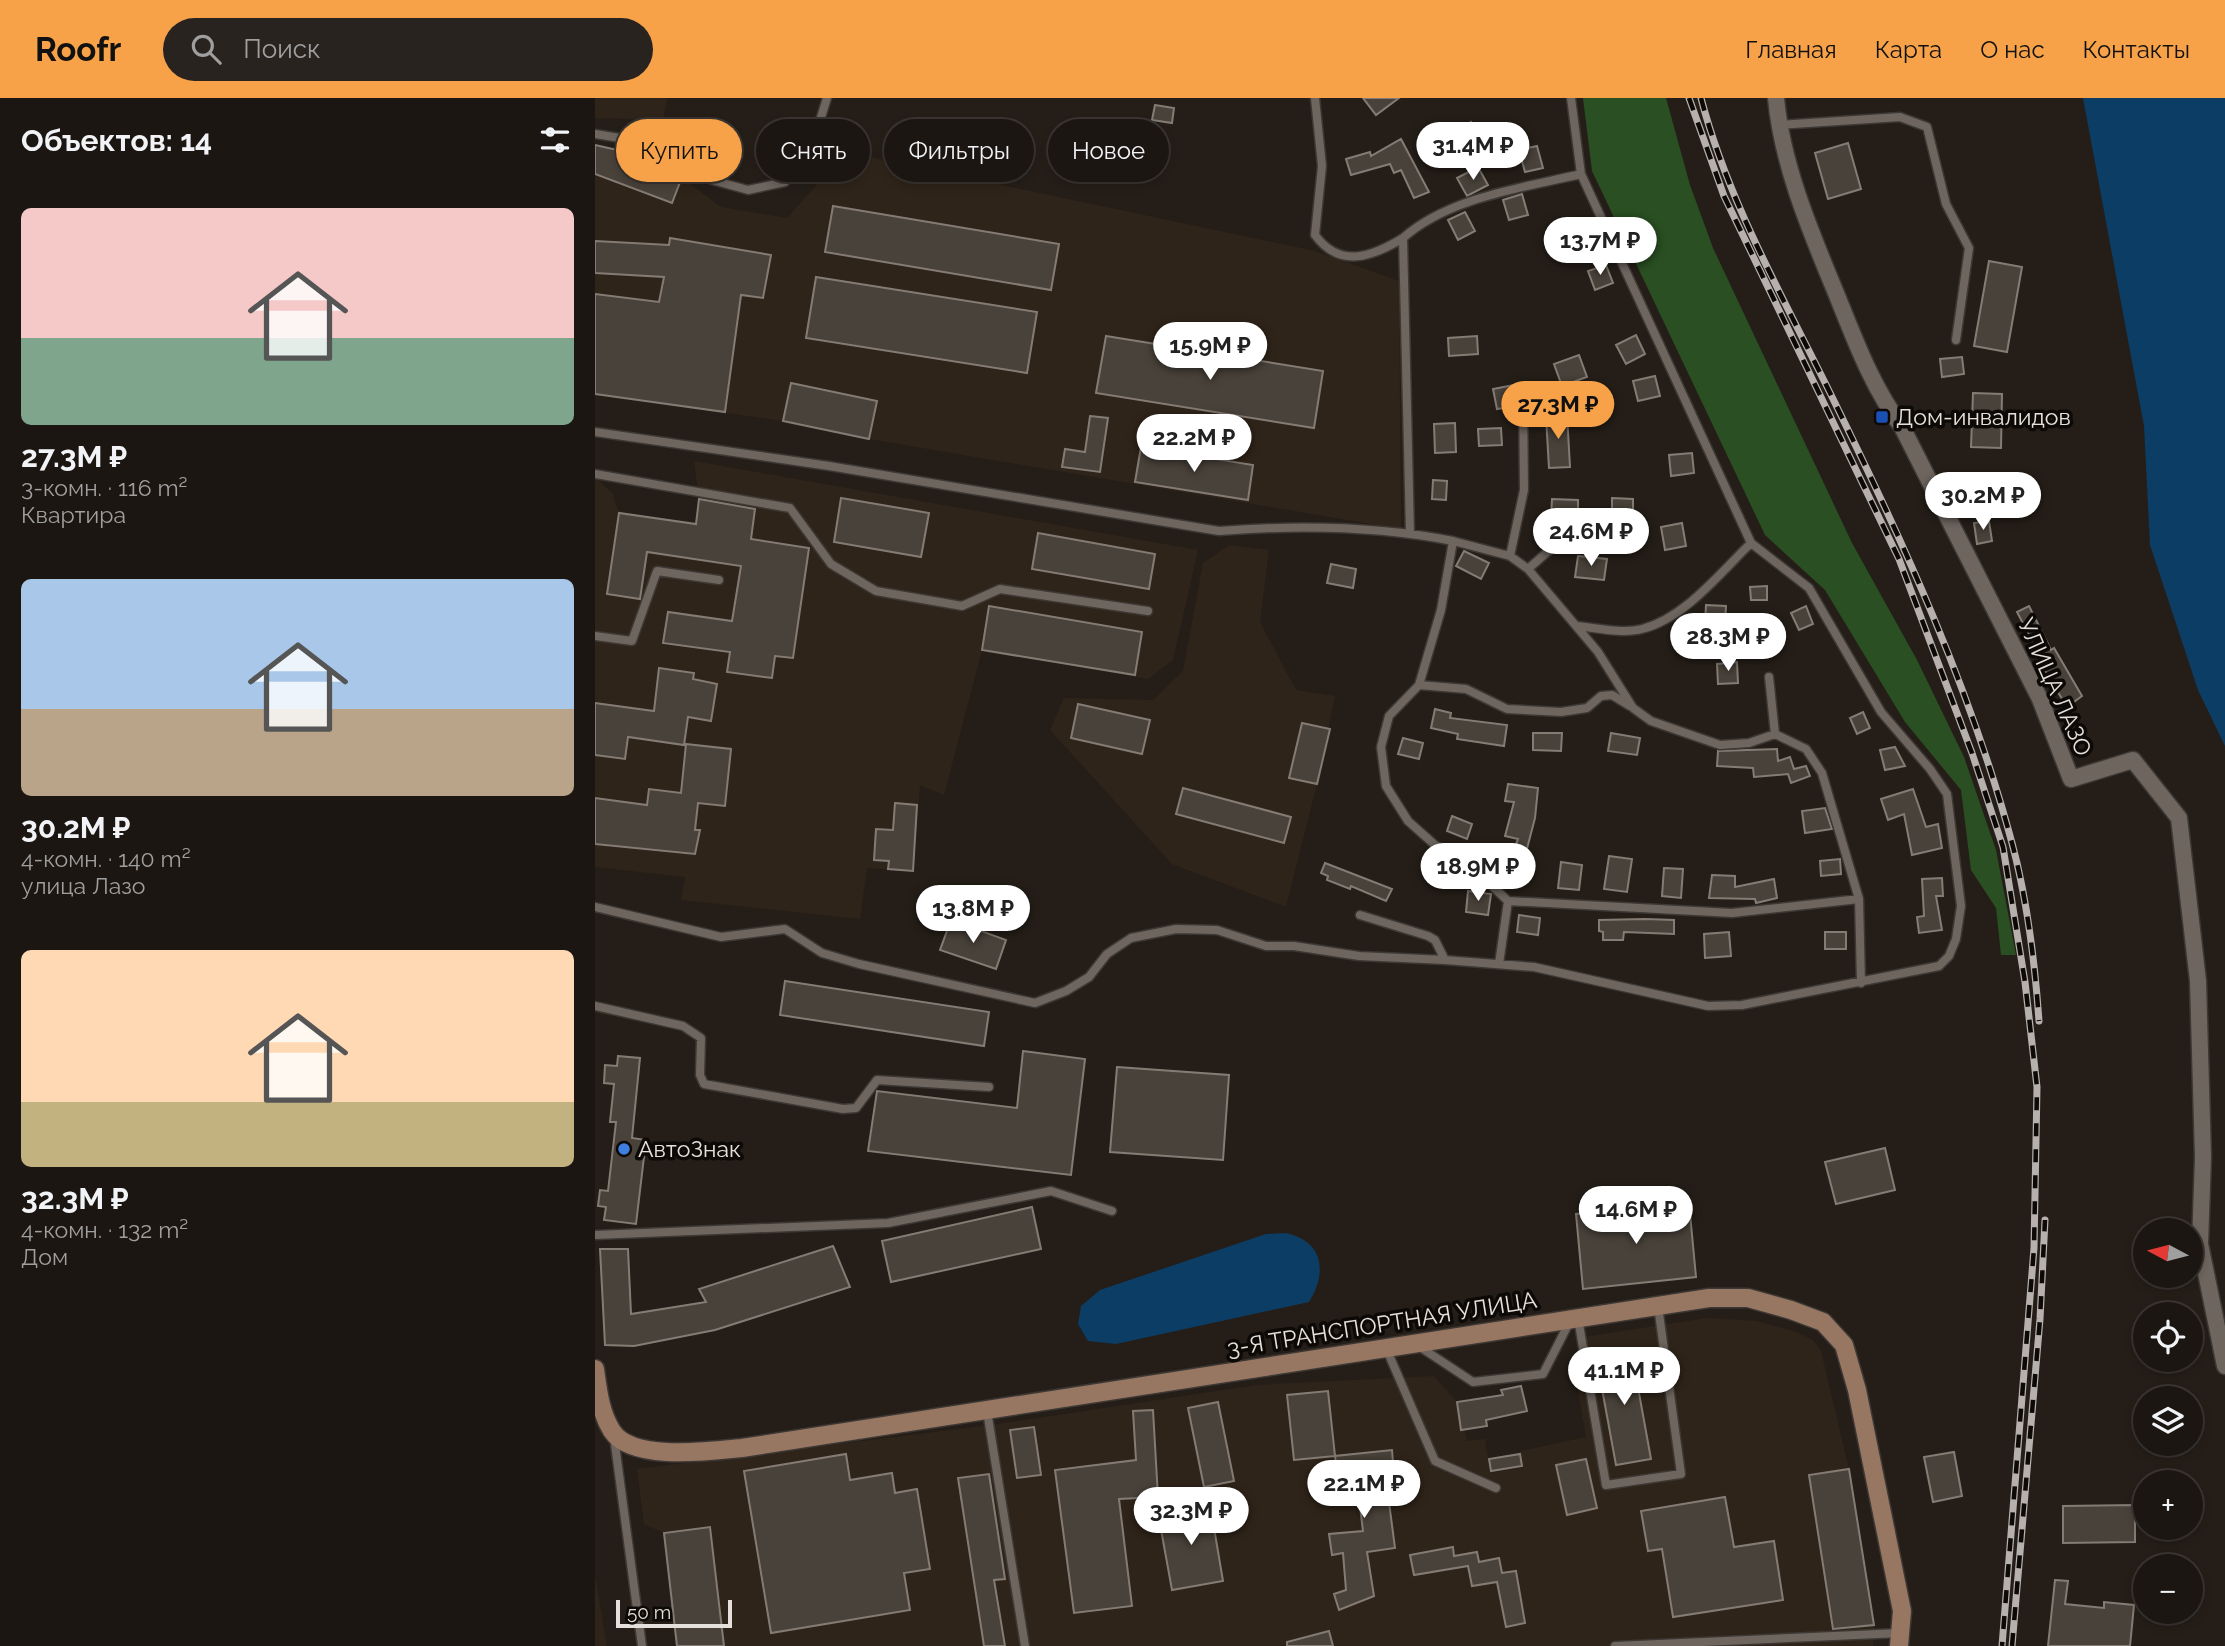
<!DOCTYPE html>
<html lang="ru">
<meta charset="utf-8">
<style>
:root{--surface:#1c1612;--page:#292320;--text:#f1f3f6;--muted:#a09f9f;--line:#3a3532;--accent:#f7a248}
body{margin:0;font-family:Raleway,sans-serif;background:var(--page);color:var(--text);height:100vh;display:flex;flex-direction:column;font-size:26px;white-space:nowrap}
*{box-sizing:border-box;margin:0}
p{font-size:23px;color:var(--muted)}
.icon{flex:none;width:38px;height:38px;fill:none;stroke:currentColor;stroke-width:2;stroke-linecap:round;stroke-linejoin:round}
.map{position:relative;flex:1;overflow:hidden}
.side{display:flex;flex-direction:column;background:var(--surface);width:595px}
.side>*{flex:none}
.guide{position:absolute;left:21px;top:21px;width:665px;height:63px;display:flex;gap:14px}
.needle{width:46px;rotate:277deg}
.fabs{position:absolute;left:1538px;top:1120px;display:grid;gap:14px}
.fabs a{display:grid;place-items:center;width:70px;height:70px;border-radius:50%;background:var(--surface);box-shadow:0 4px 10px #0003,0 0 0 2px var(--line);font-size:35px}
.scale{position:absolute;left:21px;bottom:18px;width:116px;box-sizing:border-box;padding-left:7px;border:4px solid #e5e0dc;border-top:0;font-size:19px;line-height:24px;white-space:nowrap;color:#e5e0dc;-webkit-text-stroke:5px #0c0907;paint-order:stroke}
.price{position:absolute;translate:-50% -60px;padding:0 16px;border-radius:24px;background:#fff;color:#222;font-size:23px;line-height:46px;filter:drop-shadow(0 2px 4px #0008)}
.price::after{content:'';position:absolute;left:50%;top:42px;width:21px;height:16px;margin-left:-10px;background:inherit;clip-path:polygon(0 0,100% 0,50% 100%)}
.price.current{background:var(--accent);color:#111}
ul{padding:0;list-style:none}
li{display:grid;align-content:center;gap:14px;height:371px;padding:0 21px}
li span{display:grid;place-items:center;height:217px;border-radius:10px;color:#555}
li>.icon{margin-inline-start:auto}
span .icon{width:126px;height:126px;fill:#fffc;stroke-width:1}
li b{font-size:30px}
h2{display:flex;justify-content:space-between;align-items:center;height:84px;padding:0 21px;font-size:30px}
.pill{padding:0 24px;border-radius:32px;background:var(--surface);box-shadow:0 4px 10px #0003,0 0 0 2px var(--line);font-size:24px;line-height:63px}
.pill.current{background:var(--accent);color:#111}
header{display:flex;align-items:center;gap:42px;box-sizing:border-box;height:98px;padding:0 35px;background:var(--accent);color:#111}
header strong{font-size:33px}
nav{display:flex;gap:38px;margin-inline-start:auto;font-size:24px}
.search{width:490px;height:63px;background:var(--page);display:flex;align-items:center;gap:18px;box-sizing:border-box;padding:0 24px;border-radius:38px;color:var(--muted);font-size:26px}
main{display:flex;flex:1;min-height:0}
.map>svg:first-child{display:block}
</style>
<header>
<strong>Roofr</strong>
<div class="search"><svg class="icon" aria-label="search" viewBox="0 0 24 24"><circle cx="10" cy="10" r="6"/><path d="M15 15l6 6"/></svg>Поиск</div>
<nav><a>Главная</a><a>Карта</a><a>О нас</a><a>Контакты</a></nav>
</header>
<main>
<section class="side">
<h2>Объектов: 14<svg class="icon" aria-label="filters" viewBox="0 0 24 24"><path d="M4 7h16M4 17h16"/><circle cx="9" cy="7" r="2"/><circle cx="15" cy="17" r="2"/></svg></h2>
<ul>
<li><span style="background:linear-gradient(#f6c9c9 60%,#7fa58c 0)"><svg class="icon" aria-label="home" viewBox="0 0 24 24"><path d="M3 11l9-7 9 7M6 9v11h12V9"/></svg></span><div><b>27.3M ₽</b><p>3-комн. · 116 m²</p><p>Квартира</p></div></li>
<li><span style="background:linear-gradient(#a9c7e8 60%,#b9a48a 0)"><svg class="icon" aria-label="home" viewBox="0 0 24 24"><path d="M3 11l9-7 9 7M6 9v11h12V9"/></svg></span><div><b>30.2M ₽</b><p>4-комн. · 140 m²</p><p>улица Лазо</p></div></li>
<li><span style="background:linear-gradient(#ffd9b3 70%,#c2b280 0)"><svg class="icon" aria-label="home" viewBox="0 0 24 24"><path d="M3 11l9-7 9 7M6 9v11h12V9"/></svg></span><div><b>32.3M ₽</b><p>4-комн. · 132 m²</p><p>Дом</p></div></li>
</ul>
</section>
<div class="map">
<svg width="1630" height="1548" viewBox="0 0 1630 1548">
<rect width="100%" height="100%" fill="#251e18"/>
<path fill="#2f2419" d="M0,0H72L68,22L0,20Z
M0,47L62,61L126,109L192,120L251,54L720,153L804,183L806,431L274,341L188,323L0,296Z
M99,363L603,452L578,562L553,581L387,552L349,697L325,687L318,773L272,770L265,821L86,802L90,779L0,769V379L17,395L24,415L100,426L104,401Z
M634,447L674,452L665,524L701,592L740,598L722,686L691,809L577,766L455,632L469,600L558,602L588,573L608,465Z
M1112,1220L1162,1223L1201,1234L1218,1242L1226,1253L1254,1371L1279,1527L1278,1548H82L69,1435L49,1426L42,1371L403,1326L662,1287L839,1278L862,1304L872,1343L890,1341L895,1375L928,1370L925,1353L991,1339L978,1263L989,1239Z
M0,1477L9,1531L12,1548H0Z"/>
<path fill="#294f22" d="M988,0H1071L1095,87L1118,150L1257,445L1322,562L1369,659L1401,752L1421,857H1406L1401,810L1376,772L1366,692L1310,624L1230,492L1170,437L997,73Z"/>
<path fill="#0c3d65" d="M1488,0H1630V648L1603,592L1555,447L1549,328Z
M671,1136C679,1136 690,1134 698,1137C731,1148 730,1179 714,1204L521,1246L493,1243L483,1226L486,1208L505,1192Z"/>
<path fill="#49423a" stroke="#847c74" stroke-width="2" d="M768,0H804L781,17Z
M560,7L579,10L577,25L557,22Z
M876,24L887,40L872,50L861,34Z
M806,41L834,94L819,100L806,72L799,75L795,66L756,77L751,61L775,54L776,58Z
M1253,45L1266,91L1233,101L1220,55Z
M0,47L62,61L87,79L77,105L0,76Z
M942,48L948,70L930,74L924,52Z
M883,69L893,87L872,98L862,80Z
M927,96L933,117L914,122L908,102Z
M238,108L464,146L456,192L230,154Z
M870,114L880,133L863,142L853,122Z
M992,128L997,145L976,152L970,135Z
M75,140L176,157L168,200L146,197L130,314L0,296V196L64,204L69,179L0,175V143L74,147Z
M1394,163L1427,169L1412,254L1379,248Z
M1011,167L1018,185L1000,192L993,173Z
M221,179L442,214L432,275L211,240Z
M1041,237L1050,256L1031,266L1021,247Z
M511,238L728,273L719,330L501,295Z
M882,238L883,256L854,258L853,240Z
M984,257L992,279L967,288L959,266Z
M1367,259L1369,276L1347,279L1345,261Z
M1060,278L1065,298L1043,303L1038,283Z
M196,285L282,303L274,341L188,323Z
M919,287L922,308L902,311L898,291Z
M1378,295L1407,296L1406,350L1376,349Z
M972,316L975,369L954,370L951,319Z
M495,318L513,320L505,374L467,369L470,351L490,354Z
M860,325L861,354L840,355L839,326Z
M906,330L907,347L884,348L883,331Z
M546,349L658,367L653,402L540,384Z
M1097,355L1099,375L1076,378L1074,357Z
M838,382L852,383L851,402L837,401Z
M246,400L334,415L326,459L239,444Z
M1017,400L1038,401V417L1017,416Z
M104,401L160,411L156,441L214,450L198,560L180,558L177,580L132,574L135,554L68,545L73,514L137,523L146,468L52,454L45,501L12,496L24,415L101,426Z
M957,401L983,402V421L956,420Z
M1394,423L1397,443L1382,446L1379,425Z
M1087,425L1091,448L1070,452L1066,429Z
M443,435L560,456L554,491L437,471Z
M869,453L894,465L886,481L861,468Z
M983,458L1012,461L1009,482L980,479Z
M736,466L761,471L758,490L732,485Z
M1172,488V502H1156L1155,489Z
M1111,507L1131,508L1130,527L1110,526Z
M394,508L547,534L540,577L387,552Z
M1211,508L1218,526L1204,532L1196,515Z
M1434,508L1456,552L1459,550L1487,598L1472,609L1442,560L1445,558L1422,514Z
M1179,531L1181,550L1163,553L1160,534Z
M1142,564L1143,585L1123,586L1122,566Z
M64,570L99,575L98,581L122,586L116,623L93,619L89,647L33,639L30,661L0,657V605L59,613Z
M483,606L555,622L547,656L476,640Z
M840,611L856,615L855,620L912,627L909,648L862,641L863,636L836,630Z
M1268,614L1275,630L1262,636L1255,620Z
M707,625L735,631L722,686L694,680Z
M938,635H967L966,653L938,652Z
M1016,635L1045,640L1042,657L1013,653Z
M808,640L828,645L824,661L803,656Z
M91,646L136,651L130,708L103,705L100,732H105L100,756L0,746V700L52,707L54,691L86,695Z
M1300,649L1310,668L1290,672L1285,652Z
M1182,651L1183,663L1195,659L1199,671L1211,668L1215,678L1196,685L1193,676L1159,679L1158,670L1122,668L1123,653Z
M913,686L943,690L940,720L929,762L933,763L926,782L909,776L923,741L910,738L919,704L910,703Z
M588,690L696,719L689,745L581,716Z
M1318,691L1331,729L1343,726L1347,750L1317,757L1309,716L1293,722L1286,701Z
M300,705L322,707L318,773L293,771L294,763L279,762L281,731L298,732Z
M1230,710L1237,731L1210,735L1207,713Z
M857,718L877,726L872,741L852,733Z
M1014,758L1037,761L1032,794L1009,791Z
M1245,761L1246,776L1226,778L1225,763Z
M966,764L987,767L984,792L963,790Z
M730,765L797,791L791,803L756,788L755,791L732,782L733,778L726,775Z
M1069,770L1088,771L1086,800L1067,798Z
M1117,777L1140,778V789L1179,781L1182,800L1161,805L1160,801L1114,800Z
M1347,780L1348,798H1341L1347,832L1324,835L1322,819L1329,818L1327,781Z
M873,793L896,796L893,817L871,814Z
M924,817L945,820L943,837L922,834Z
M1050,821L1079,822V836L1029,834L1028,842H1008V834L1004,833V822Z
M356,822L411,842L401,871L345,852Z
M1134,834L1136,858L1110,860L1109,836Z
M1230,834H1251V851H1230Z
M190,883L394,914L389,948L185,917Z
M428,953L490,961L476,1077L273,1053L282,993L422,1010Z
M23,958L45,960L37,1040L51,1042L41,1126L9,1122L11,1109L3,1108L5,1092L13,1093L21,1024H15L19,986L9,985L10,967L22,968Z
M522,969L634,977L628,1062L515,1054Z
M1290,1050L1300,1092L1241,1106L1230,1064Z
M1094,1105L1101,1179L988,1191L981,1116Z
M437,1109L446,1151L296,1184L287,1143Z
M238,1148L255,1189L120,1232L39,1248L10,1247L5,1151H33L36,1216L111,1204L104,1191Z
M1036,1251L1056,1361L1021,1367L1001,1258Z
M926,1288L932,1313L891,1322L892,1328L866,1332L862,1304L908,1297L906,1292Z
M733,1293L740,1358L699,1362L692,1297Z
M623,1304L639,1383L609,1389L593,1310Z
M558,1312L563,1399L524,1401L537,1508L479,1515L460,1372L541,1362L538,1313Z
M439,1329L446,1377L422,1380L415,1332Z
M797,1352L800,1388L792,1389L800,1450L772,1454L779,1498L744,1512L739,1496L751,1492L748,1455L737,1457L734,1436L768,1433L763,1392L744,1394L740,1358Z
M1359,1354L1367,1398L1338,1404L1329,1359Z
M251,1356L255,1382L297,1375L300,1395L322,1391L335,1471L309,1475L315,1512L176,1535L149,1373Z
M925,1356L927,1368L896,1373L894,1361Z
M991,1361L1002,1410L972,1417L961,1367Z
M1254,1371L1279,1527L1238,1531L1214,1377Z
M394,1376L410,1481L399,1482L410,1548H389L363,1380Z
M1130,1399L1139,1449L1179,1443L1188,1502L1078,1519L1067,1451L1053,1453L1046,1413Z
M615,1406L628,1483L577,1492L563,1415Z
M1540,1407V1444L1468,1445V1408Z
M115,1429L129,1548H82L69,1435Z
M858,1449L859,1458L882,1454L884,1464L904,1460L907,1475L921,1473L930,1525L911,1529L902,1484L877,1488L873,1468L819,1477L815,1457Z
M1460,1482L1473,1483L1470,1506L1509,1510V1504L1539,1507L1535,1548H1453Z
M734,1533L738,1548H692V1544Z"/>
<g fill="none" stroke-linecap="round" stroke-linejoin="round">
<defs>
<path id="lane" d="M720,0L727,68L720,137C745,171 777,159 808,140L815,435
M1183,27L1305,19L1332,29L1351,106L1374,150L1361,242
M0,36L55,45L117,82L153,92L190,84L218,45L232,0
M808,140C854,99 928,90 986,76
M0,334L234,368L624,433C701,427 782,428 858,443L846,512L824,587L794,618L786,649L791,688L813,723L840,747L873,765L913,803L1137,815L1264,801L1227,675L1211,651L1180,636L1154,645L1125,647L1056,623L1038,610L1003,554L933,471L915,458L858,443
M0,376L195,410L236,466L281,493L367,508L405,491L553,513
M915,458L929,392L928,296
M933,471L958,449L1016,437
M982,528C1002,530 1028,536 1047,531C1090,520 1125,475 1156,445
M0,538L37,543L62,473L124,482
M1174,579L1180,636
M824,587L871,591L912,611L966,614L992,610L1006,598L1017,597L1035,608
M1264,801L1266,885
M0,809L126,839L190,831L227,855L264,866L440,905L471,893L494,879L512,856L536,840L581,831L622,832L671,848H699L764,858L850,862
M765,817L833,838L840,842L850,862L939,869L1113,908L1147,907L1344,868L1354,858L1361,841L1366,808L1352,696L1335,671L1286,614L1214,490L1156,445L986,76L976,0
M904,866L913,803
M0,908L88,928L106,940L105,977L109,986L248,1011L261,1010L282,982L394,989
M0,1137L293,1125L456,1093L517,1113
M983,1220L1011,1387L1086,1376L1063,1208
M822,1247L878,1284L948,1276L975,1223
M791,1250L840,1363L901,1390
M392,1313L430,1548
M19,1339L47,1548
M1020,1548L1305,1535"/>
<path id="street" d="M1181,0C1187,68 1217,137 1243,200C1261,245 1278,290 1307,329L1445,601L1476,681L1538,662L1584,720L1603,883L1608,1059L1605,1146L1630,1268"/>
<path id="secondary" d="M0,1271C3,1292 5,1314 17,1333C37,1364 116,1353 147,1350L1114,1200H1153L1196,1212L1228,1224L1249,1247L1262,1292L1307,1513L1304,1548"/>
</defs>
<use href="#lane" stroke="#3d3834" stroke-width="11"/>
<use href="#street" stroke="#3d3834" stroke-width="19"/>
<use href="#secondary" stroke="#3d3834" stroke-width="21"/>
<use href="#lane" stroke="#6d655e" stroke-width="8"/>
<use href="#street" stroke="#6d655e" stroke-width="16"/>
<use href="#secondary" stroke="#977662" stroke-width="18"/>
<defs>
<path id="rail" d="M1094,0L1129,98L1304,461L1377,655L1408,749L1430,884L1442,989L1439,1150L1407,1548
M1106,0C1134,107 1192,206 1240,305C1309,446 1376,592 1417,745C1432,801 1440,866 1444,923
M1417,1548L1445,1221L1450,1122"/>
</defs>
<use href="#rail" stroke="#b6b1ac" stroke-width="7"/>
<use href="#rail" stroke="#0c0907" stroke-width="4.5" stroke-dasharray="13" stroke-linecap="butt"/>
</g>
<rect fill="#1a4fb4" stroke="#0c0907" stroke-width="2.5" x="1280" y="312" width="14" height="14" rx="3.5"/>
<circle fill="#3f7fe0" stroke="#0c0907" stroke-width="2.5" cx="29" cy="1051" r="7"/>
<g text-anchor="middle" stroke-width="7" stroke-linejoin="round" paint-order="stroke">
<g font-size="23" fill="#e5e0dc" stroke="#0c0907" text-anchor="start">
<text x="1301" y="327">Дом-инвалидов</text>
<text x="43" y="1059">АвтоЗнак</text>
</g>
<g font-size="23" fill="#e5e0dc" stroke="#0c0907">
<text transform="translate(1460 589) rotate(66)" y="8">УЛИЦА ЛАЗО</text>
<text transform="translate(787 1226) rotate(-9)" y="8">3-Я ТРАНСПОРТНАЯ УЛИЦА</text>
</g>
</g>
</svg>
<div class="fabs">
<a><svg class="needle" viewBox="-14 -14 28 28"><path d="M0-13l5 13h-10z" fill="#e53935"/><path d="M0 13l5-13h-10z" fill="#a09f9f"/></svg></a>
<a><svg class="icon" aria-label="locate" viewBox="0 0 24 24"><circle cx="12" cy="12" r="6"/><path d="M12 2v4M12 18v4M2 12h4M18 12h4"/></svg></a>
<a><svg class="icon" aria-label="layers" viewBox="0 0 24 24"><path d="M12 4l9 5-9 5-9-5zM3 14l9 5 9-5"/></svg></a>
<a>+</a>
<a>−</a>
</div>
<div class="scale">50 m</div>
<b class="price" style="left:878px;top:84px">31.4M ₽</b>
<b class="price" style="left:1005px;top:179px">13.7M ₽</b>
<b class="price" style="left:615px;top:284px">15.9M ₽</b>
<b class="price current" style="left:963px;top:343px">27.3M ₽</b>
<b class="price" style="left:599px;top:376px">22.2M ₽</b>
<b class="price" style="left:1388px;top:434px">30.2M ₽</b>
<b class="price" style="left:996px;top:470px">24.6M ₽</b>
<b class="price" style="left:1133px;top:575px">28.3M ₽</b>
<b class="price" style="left:883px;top:805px">18.9M ₽</b>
<b class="price" style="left:378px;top:847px">13.8M ₽</b>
<b class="price" style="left:1041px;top:1148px">14.6M ₽</b>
<b class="price" style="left:1029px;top:1309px">41.1M ₽</b>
<b class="price" style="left:769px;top:1422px">22.1M ₽</b>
<b class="price" style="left:596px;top:1449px">32.3M ₽</b>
<div class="guide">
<a class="pill current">Купить</a>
<a class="pill">Снять</a>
<a class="pill">Фильтры</a>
<a class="pill">Новое</a>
</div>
</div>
</main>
